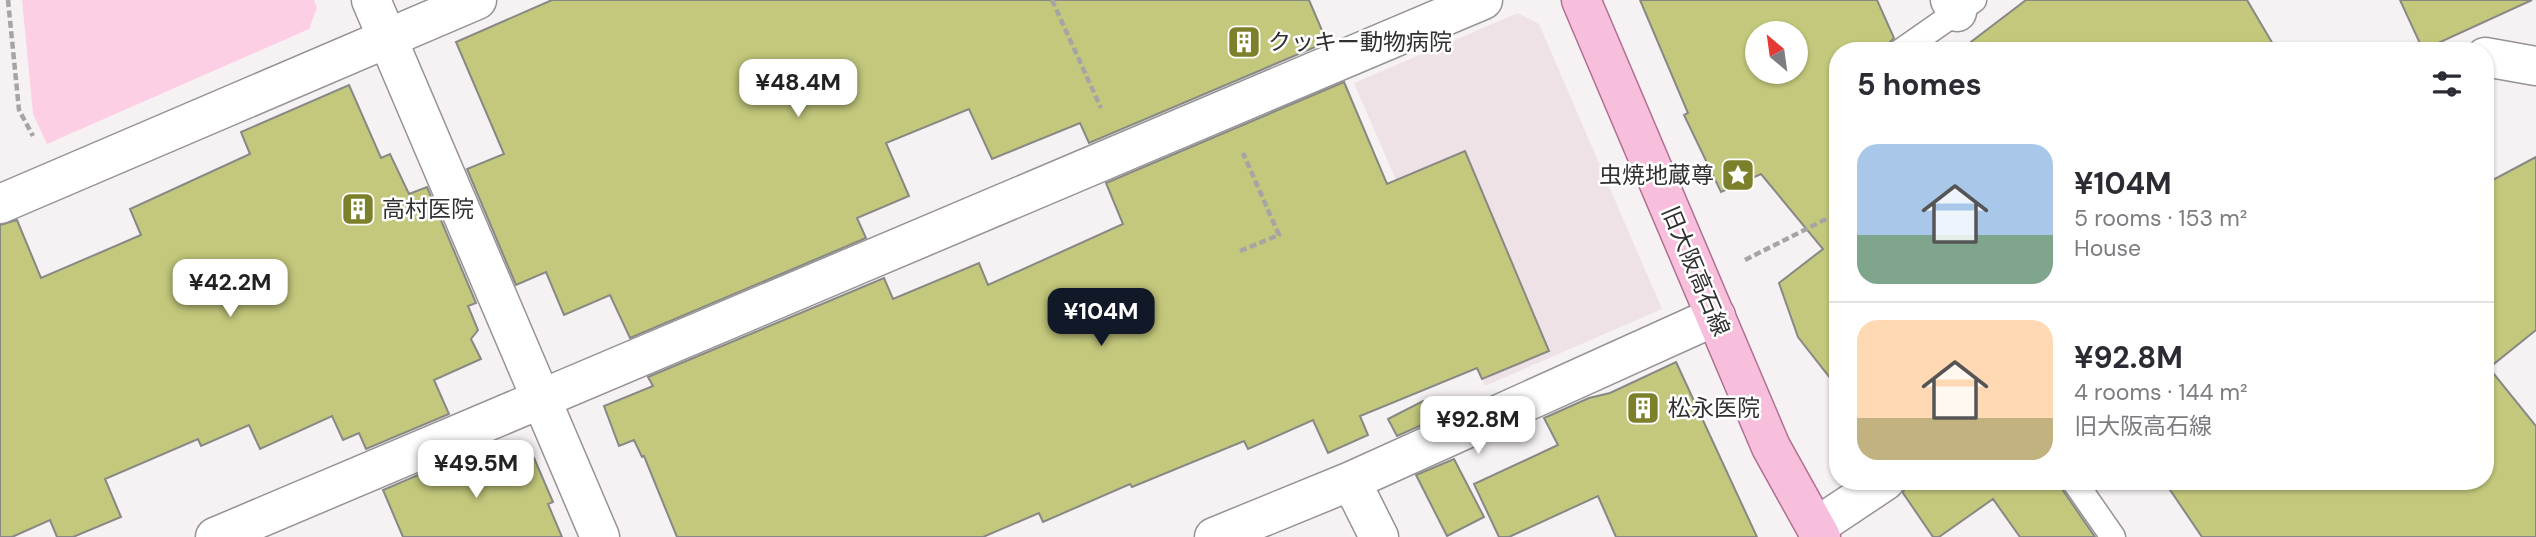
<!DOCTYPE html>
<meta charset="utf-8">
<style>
:root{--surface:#fff;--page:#f7f7f7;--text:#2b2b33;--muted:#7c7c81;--line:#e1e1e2;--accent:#111827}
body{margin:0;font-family:"DM Sans","Noto Sans JP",sans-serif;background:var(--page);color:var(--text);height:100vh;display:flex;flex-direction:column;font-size:26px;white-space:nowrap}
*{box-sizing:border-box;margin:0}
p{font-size:23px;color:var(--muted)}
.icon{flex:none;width:38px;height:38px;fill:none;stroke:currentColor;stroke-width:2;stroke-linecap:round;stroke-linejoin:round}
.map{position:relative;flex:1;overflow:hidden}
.drawer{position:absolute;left:1829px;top:42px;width:665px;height:448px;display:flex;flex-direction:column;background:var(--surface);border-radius:28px;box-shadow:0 2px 5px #0004}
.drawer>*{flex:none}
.needle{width:46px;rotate:331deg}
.tools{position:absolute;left:1745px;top:21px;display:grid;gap:14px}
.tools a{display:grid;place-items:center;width:63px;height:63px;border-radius:50%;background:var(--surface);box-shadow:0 2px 5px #0004;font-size:35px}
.price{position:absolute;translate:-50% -60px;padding:0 16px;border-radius:14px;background:#fff;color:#222;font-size:23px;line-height:46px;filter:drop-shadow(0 2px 4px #0008)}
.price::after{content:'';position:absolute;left:50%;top:42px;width:21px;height:16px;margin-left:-10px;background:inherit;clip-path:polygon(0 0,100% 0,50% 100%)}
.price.current{background:var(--accent);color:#fff}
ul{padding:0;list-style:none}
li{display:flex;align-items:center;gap:21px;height:175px;padding:0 28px}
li+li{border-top:2px solid var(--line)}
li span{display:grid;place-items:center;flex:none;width:196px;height:140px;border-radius:21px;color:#555}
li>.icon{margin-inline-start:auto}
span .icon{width:84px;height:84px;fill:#fffc;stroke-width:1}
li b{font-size:30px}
h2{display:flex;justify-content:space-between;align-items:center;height:84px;padding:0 28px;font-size:30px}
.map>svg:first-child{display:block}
</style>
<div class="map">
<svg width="2536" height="537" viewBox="0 0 2536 537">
<rect width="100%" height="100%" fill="#f6f2f4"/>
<path fill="#eee2e7" d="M1518,13L1539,24L1662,309L1485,386L1354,83Z"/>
<path fill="#fdcfe4" d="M22,0H314L317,8L309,29L47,144L33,114Z"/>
<path fill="#c3c87c" stroke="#888885" stroke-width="2" fill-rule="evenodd" d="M552,0H1309L1327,42L1089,143L1080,123L992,159L969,109L886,143L909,196L857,218L866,238L630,338L610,295L564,315L546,272L516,285L467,169L504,154L456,42Z
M1640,0H1877L1894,38L1888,44L1886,51H1838V388L1798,337L1779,283L1823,249L1761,174L1721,192L1684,115L1688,113ZM1757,33H1796V72H1757Z
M2026,0H2247L2277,51H1959Z
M2400,0H2532L2423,50Z
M1344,82L1387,184L1465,151L1549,351L1482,379L1477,368L1360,416L1368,435L1328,453L1313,420L1248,449L1244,441L1132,487L1130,484L1043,522L1039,513L983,537H677L644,456L642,457L634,440L619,446L604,406L653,386L648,377L884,278L893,299L979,263L988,285L1123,224L1106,183Z
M349,85L381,158L390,154L409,194L427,187L476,303L468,306L478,330L471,339L481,359L434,380L449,414L366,449L359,433L343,440L332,416L260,449L249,425L201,446L198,439L105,479L121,517L73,537H57L50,520L12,537H0V225L17,220L41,278L141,235L130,209L250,154L241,132Z
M2536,157V330L2489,368L2536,426V537H2202L2164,481H2485V184Z
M1676,362L1757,537H1616L1598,496L1509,537H1499L1474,484L1558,445L1544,418L1589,398L1610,393Z
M1423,401L1433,420L1397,436L1388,419Z
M517,443L525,461L534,458L553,502L548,504L562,537H403L383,490L467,454L471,463Z
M1454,459L1484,517L1447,536L1416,475Z
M1907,481H2059L2062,489L2095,537H2020L1993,499L1939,537H1933L1903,493Z"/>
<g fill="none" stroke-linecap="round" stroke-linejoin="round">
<defs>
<path id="service" d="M1901,51L1974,0
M2074,481L2113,537"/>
<path id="minor" d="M1950,0L1957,12
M2485,57L2536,66
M0,204L477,0
M1351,481L1379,537
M1816,527L1885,481
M215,537L1483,0
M1214,537L1351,481L1716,316"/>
<path id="tertiary" d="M371,0L600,537"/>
<path id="primary" d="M1581,0L1771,447L1821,537"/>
</defs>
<use href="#service" stroke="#979395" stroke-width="27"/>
<use href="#minor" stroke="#979395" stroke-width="41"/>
<use href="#tertiary" stroke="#979395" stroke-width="41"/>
<use href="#primary" stroke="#af7190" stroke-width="41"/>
<path stroke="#a7a4a6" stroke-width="4.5" stroke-dasharray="7 3.5" stroke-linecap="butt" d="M8,0L19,110L33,136
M1052,0L1101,108
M1240,251L1279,235L1243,153
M1745,260L1838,213"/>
<use href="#service" stroke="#fff" stroke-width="24"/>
<use href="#minor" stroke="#fff" stroke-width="38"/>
<use href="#tertiary" stroke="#fff" stroke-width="38"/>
<use href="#primary" stroke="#f8bfdc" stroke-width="38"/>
</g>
<defs>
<symbol id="building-square" viewBox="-11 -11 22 22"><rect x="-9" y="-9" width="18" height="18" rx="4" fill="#7c802a" stroke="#fff"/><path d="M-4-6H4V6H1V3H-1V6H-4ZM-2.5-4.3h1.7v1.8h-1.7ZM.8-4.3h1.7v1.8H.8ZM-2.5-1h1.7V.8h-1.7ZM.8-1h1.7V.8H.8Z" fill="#fff"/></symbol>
<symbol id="sight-square" viewBox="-11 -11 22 22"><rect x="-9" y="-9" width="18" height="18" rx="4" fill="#7c802a" stroke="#fff"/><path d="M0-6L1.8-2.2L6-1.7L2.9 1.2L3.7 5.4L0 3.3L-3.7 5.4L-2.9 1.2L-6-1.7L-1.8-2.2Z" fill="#fff"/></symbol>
</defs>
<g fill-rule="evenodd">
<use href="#building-square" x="1225" y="23" width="38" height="38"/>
<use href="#sight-square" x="1719" y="156" width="38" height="38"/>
<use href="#building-square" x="339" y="190" width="38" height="38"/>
<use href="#building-square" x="1624" y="389" width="38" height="38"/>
</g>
<g text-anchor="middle" stroke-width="5" stroke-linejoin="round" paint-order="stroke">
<g font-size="23" fill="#312f30" stroke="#fff" text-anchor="start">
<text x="1268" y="50">クッキー動物病院</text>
<text x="1714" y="183" text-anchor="end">虫焼地蔵尊</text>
<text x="382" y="217">高村医院</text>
<text x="1668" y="416">松永医院</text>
</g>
<g font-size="23" fill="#312f30" stroke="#fff">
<text transform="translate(1696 271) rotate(67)" y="8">旧大阪高石線</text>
</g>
</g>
</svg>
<div class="tools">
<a><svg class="needle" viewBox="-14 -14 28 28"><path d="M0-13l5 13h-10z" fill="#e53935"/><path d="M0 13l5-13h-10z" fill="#7c7c81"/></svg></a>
</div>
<b class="price" style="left:798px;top:119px">¥48.4M</b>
<b class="price" style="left:230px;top:319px">¥42.2M</b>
<b class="price current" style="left:1101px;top:348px">¥104M</b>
<b class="price" style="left:1478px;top:456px">¥92.8M</b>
<b class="price" style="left:476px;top:500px">¥49.5M</b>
<section class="drawer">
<h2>5 homes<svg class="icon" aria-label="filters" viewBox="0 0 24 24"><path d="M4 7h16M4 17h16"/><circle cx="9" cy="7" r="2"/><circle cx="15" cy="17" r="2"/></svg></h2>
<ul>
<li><span style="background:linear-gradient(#a9c7e8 65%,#7fa58c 0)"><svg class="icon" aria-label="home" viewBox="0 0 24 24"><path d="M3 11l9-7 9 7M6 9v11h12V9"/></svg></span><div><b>¥104M</b><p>5 rooms · 153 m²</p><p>House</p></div></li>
<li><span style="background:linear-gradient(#ffd9b3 70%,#c2b280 0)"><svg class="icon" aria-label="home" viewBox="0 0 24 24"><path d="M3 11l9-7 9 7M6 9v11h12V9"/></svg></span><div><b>¥92.8M</b><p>4 rooms · 144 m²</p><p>旧大阪高石線</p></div></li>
</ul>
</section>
</div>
